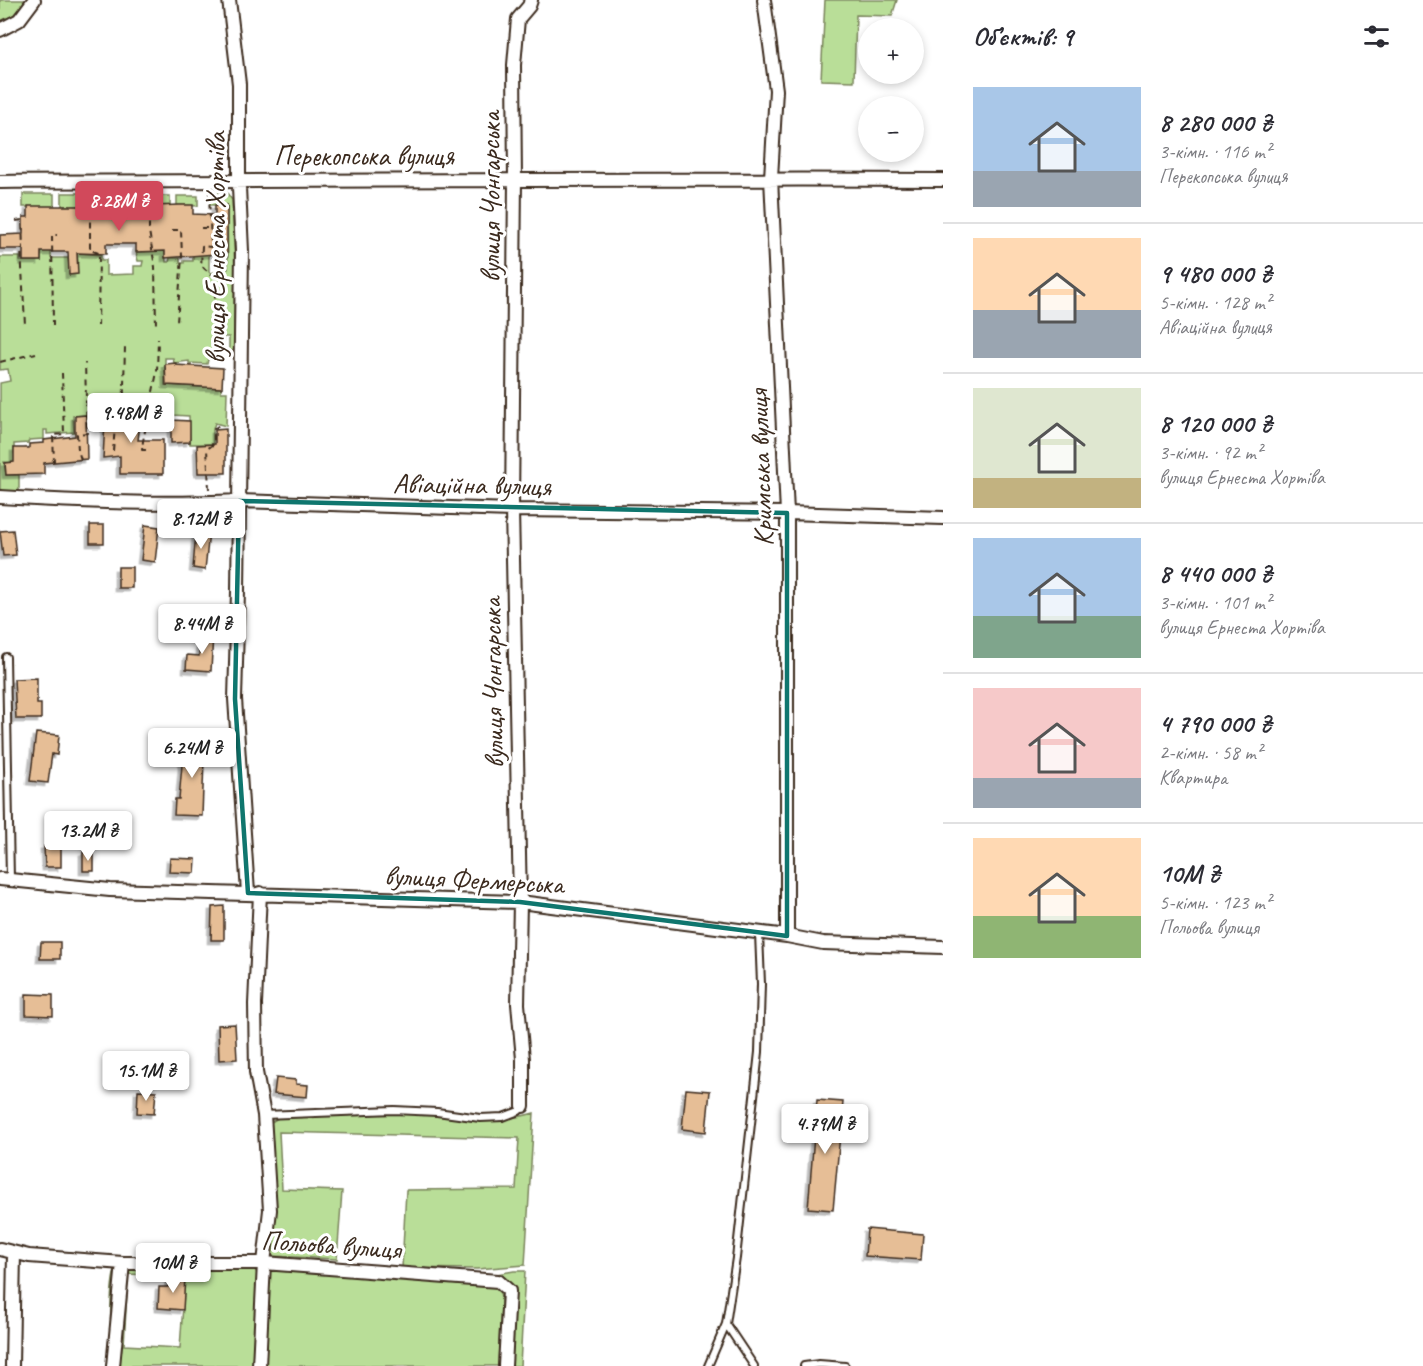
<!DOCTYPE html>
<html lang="uk">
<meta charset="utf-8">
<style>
:root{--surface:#fff;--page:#f7f7f7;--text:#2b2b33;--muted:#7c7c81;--line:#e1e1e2;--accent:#d1495b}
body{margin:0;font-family:Caveat,sans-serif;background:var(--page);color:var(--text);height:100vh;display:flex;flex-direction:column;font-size:22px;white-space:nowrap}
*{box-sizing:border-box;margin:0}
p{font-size:20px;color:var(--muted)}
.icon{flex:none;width:33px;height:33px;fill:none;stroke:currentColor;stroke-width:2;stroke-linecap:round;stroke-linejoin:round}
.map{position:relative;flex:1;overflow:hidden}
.drawer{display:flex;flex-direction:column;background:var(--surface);width:480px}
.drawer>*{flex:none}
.tools{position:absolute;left:858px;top:18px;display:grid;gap:12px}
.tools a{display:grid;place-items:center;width:66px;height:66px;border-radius:50%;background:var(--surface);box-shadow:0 3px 9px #0003;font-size:30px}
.price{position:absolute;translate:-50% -51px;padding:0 14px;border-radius:6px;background:#fff;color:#222;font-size:20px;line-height:39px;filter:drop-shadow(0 2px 3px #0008)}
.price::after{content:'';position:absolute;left:50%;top:36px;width:18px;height:14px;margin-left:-9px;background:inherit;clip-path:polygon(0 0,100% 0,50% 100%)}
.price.active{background:var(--accent);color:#fff}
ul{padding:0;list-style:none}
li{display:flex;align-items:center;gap:18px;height:150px;padding:0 30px}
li+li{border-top:2px solid var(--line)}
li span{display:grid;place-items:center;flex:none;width:168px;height:120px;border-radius:0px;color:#555}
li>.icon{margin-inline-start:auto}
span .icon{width:72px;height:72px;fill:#fffc;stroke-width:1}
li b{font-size:26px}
h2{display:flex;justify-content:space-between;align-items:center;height:72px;padding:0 30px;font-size:26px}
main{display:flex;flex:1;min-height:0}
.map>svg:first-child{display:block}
</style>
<main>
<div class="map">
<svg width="943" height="1366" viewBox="0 0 943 1366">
<defs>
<filter id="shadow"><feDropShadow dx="-3.5" dy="3.5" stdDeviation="0" flood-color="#0004"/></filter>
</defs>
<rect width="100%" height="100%" fill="#fff"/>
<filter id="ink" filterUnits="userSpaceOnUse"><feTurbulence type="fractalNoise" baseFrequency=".0167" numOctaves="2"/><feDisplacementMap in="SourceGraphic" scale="12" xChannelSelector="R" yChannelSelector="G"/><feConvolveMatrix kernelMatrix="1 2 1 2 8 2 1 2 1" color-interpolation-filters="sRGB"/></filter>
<g filter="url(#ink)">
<path fill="#b9de98" stroke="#7a845b" stroke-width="1.5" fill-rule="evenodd" d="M0,0H29L12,16L0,21Z
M825,0H897L892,16L856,15L854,81L821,80Z
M98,190H137V206H98Z
M62,193H85V207L62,206Z
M210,193H227L232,200L235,269L234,322L236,350L229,351V337H223V349H213V359H208L207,364L189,363V361L174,363L173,358H165V385L221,388V392H227L226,426L215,423L213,429V444H190L189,416L172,415L171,420H165L164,418H141V413L124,410L123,401H106L105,420L86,418L85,415L73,416L74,432L47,434V430H44V439L29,440L28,443L14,444V453L19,463L4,462L6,475H19V493L0,492V383L10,381L8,369L0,370V257H20V261H41V242H51V258H68L69,266L78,262L77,253L101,255V260H106V275L134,274V266H142L143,261H138L136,252L165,251L166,262H169L170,258H180V263H184V261H193V250L209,248V271L211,273L219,271V268L228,269L227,205H210Z
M23,194H54V207H23Z
M152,196H170V206H152Z
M177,196H198V206L177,205Z
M401,1111C446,1117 490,1126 534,1113L525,1265L477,1269L402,1268L406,1190L516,1189L519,1138L279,1132L282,1189L342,1191L337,1259L272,1256L269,1254L268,1124L278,1118L350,1112Z
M117,1265L248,1266L256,1271L258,1277L256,1366H111C111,1344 108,1282 117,1265ZM128,1274L185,1277L180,1348L124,1345Z
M267,1265L476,1275L500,1289L501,1301L498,1366H261Z
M514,1271H525L520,1366H503L506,1301L496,1274Z"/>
<path fill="#e6be96" stroke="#3b2a1e" stroke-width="1.5" filter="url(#shadow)" d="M179,205H193V214L215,215V205H227V257H215V254L165,258V251L136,252V244H106V254L77,253L78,274L69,275L68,252H41V261H23V249H0V235L23,234V217H28V206H134L131,217L154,216V206Z
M176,363V365L223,368L222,388L166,385L165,364Z
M106,404L123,405V414L141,416L138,440H163V474H120V456L103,458Z
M86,415L87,459L44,463V474L6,475L5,463L14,462V448H29V444L44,443V440L75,436V416Z
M171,420L190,421V442L171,443Z
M226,429V473H198L197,445L215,444V430Z
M90,525H104V543H90Z
M145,525L159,527L155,562L141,560Z
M13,530L16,555L3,556L0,531Z
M196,531L209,532L205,570L193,568Z
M118,567H132V588H118Z
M200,633H213L211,671L186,669L187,655L199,656Z
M37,678V704H41V719H16L14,679Z
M192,732H205L202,816L174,815L175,799H179L182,765L180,753H193Z
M36,733L59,735L57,755L52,754L48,783L30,781Z
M61,845V867H45L44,846Z
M83,852H94V871H83Z
M170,858L196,859L195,873L169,872Z
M224,906V940H211L212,907Z
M41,942H60V959H40Z
M26,994L53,995V1016L26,1015Z
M235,1024L237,1059L219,1060L218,1025Z
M276,1078L296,1080V1084L308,1085L307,1097L274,1094Z
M686,1089L710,1091L706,1132L682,1129Z
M138,1090L156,1091L154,1114L137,1113Z
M817,1100L843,1102L833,1210L808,1208Z
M867,1229L923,1234L921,1260L865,1256Z
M169,1276L185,1277L183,1310L158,1308L159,1287H168Z"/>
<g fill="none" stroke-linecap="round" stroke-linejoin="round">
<defs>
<path id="lane" d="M6,657L10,879
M264,1115L394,1110L437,1112L480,1118L503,1117L519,1111L523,1106
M708,1366L726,1324
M754,1366L726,1324L736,1258L759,1052L761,984L759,933
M804,1366L819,1364L845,1366"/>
<path id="street" d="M229,0L239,84V187L242,251L238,591L235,699L248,893
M764,0L776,90L771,178L787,513V936
M0,30L19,20L34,0
M0,182C172,180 344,181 517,180C659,180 801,179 943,180
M0,497C79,502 159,505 239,501L512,510L787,513L943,518
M0,879L110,890L520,902L787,936L823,943L943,947
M523,1106V1059L518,1004L520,902L512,510L515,180L514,65L518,19L529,6L531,0
M0,1249L29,1256L123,1263H264L498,1281L509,1291L505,1366
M12,1366L14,1253
M113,1366L123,1263
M259,1366L264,1263L270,1210L264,1115L256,1072L255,1004L260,893"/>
</defs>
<use href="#lane" stroke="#3b2a1e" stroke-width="10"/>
<use href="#street" stroke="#3b2a1e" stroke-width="16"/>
<path stroke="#3b2a1e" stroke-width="2" stroke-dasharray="6 4.5" stroke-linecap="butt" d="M149,192V231L155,267L156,327
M209,193L211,247L202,246C201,269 199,264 215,277V325
M93,194L94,212H90V250L99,253L98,329
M16,221L22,220L23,249H21L25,325
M201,228H209
M172,230H181L182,257L177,322
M53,326L52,235H57
M0,362L36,353
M146,450H142L143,441L157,372L158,339
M113,451L115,426L123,425L125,346
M52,460L54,461L53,435L64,434L62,373
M81,460L78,450L77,434L87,433L85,363
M209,489L207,449L214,444V429L219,425"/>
<use href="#lane" stroke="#fff" stroke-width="6"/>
<use href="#street" stroke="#fff" stroke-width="12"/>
</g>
</g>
<path fill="none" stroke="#0f766e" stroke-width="4.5" stroke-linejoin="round" d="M239,501L787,513V936L520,902L248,893L235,699Z"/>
<g text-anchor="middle" stroke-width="6" stroke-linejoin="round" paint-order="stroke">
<g font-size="28" fill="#3b2a1e" stroke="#fff">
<text x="364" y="165">Перекопська вулиця</text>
<text transform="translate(490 197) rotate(-90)" y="10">вулиця Чонгарська</text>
<text transform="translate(215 248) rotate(-90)" y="10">вулиця Ернеста Хортіва</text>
<text transform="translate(760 468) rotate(-92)" y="10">Кримська вулиця</text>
<text transform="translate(472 484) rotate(1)" y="10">Авіаційна вулиця</text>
<text transform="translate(492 683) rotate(-91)" y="10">вулиця Чонгарська</text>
<text transform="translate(474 879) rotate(3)" y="10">вулиця Фермерська</text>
<text transform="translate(331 1244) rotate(4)" y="10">Польова вулиця</text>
</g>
</g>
</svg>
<div class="tools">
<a>+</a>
<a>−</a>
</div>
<b class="price active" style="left:119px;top:232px">8.28M ₴</b>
<b class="price" style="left:131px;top:444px">9.48M ₴</b>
<b class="price" style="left:201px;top:550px">8.12M ₴</b>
<b class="price" style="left:202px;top:655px">8.44M ₴</b>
<b class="price" style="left:192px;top:779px">6.24M ₴</b>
<b class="price" style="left:88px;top:862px">13.2M ₴</b>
<b class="price" style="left:146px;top:1102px">15.1M ₴</b>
<b class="price" style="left:825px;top:1155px">4.79M ₴</b>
<b class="price" style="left:173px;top:1294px">10M ₴</b>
</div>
<section class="drawer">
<h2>Об’єктів: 9<svg class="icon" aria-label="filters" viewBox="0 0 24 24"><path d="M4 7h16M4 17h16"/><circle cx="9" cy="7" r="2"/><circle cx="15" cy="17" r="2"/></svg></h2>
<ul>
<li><span style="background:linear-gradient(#a9c7e8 70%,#9aa5b1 0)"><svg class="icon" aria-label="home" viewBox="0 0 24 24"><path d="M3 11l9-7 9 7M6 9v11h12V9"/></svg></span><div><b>8 280 000 ₴</b><p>3-кімн. · 116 m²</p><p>Перекопська вулиця</p></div></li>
<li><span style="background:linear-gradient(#ffd9b3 60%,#9aa5b1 0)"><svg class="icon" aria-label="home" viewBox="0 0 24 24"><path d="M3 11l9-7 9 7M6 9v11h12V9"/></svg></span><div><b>9 480 000 ₴</b><p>5-кімн. · 128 m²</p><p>Авіаційна вулиця</p></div></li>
<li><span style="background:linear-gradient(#dfe7d0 75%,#c2b280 0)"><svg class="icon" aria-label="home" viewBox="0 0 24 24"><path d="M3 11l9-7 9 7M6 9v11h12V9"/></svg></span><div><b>8 120 000 ₴</b><p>3-кімн. · 92 m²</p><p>вулиця Ернеста Хортіва</p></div></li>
<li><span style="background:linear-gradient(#a9c7e8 65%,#7fa58c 0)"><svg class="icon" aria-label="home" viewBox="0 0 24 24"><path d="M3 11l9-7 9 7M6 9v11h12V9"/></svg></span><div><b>8 440 000 ₴</b><p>3-кімн. · 101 m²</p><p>вулиця Ернеста Хортіва</p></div></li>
<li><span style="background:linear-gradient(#f6c9c9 75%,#9aa5b1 0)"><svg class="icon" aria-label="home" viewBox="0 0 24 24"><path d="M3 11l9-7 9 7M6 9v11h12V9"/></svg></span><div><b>4 790 000 ₴</b><p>2-кімн. · 58 m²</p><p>Квартира</p></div></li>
<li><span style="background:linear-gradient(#ffd9b3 65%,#8fb573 0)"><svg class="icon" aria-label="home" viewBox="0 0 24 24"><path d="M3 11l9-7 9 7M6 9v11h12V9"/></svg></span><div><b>10M ₴</b><p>5-кімн. · 123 m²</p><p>Польова вулиця</p></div></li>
</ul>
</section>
</main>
